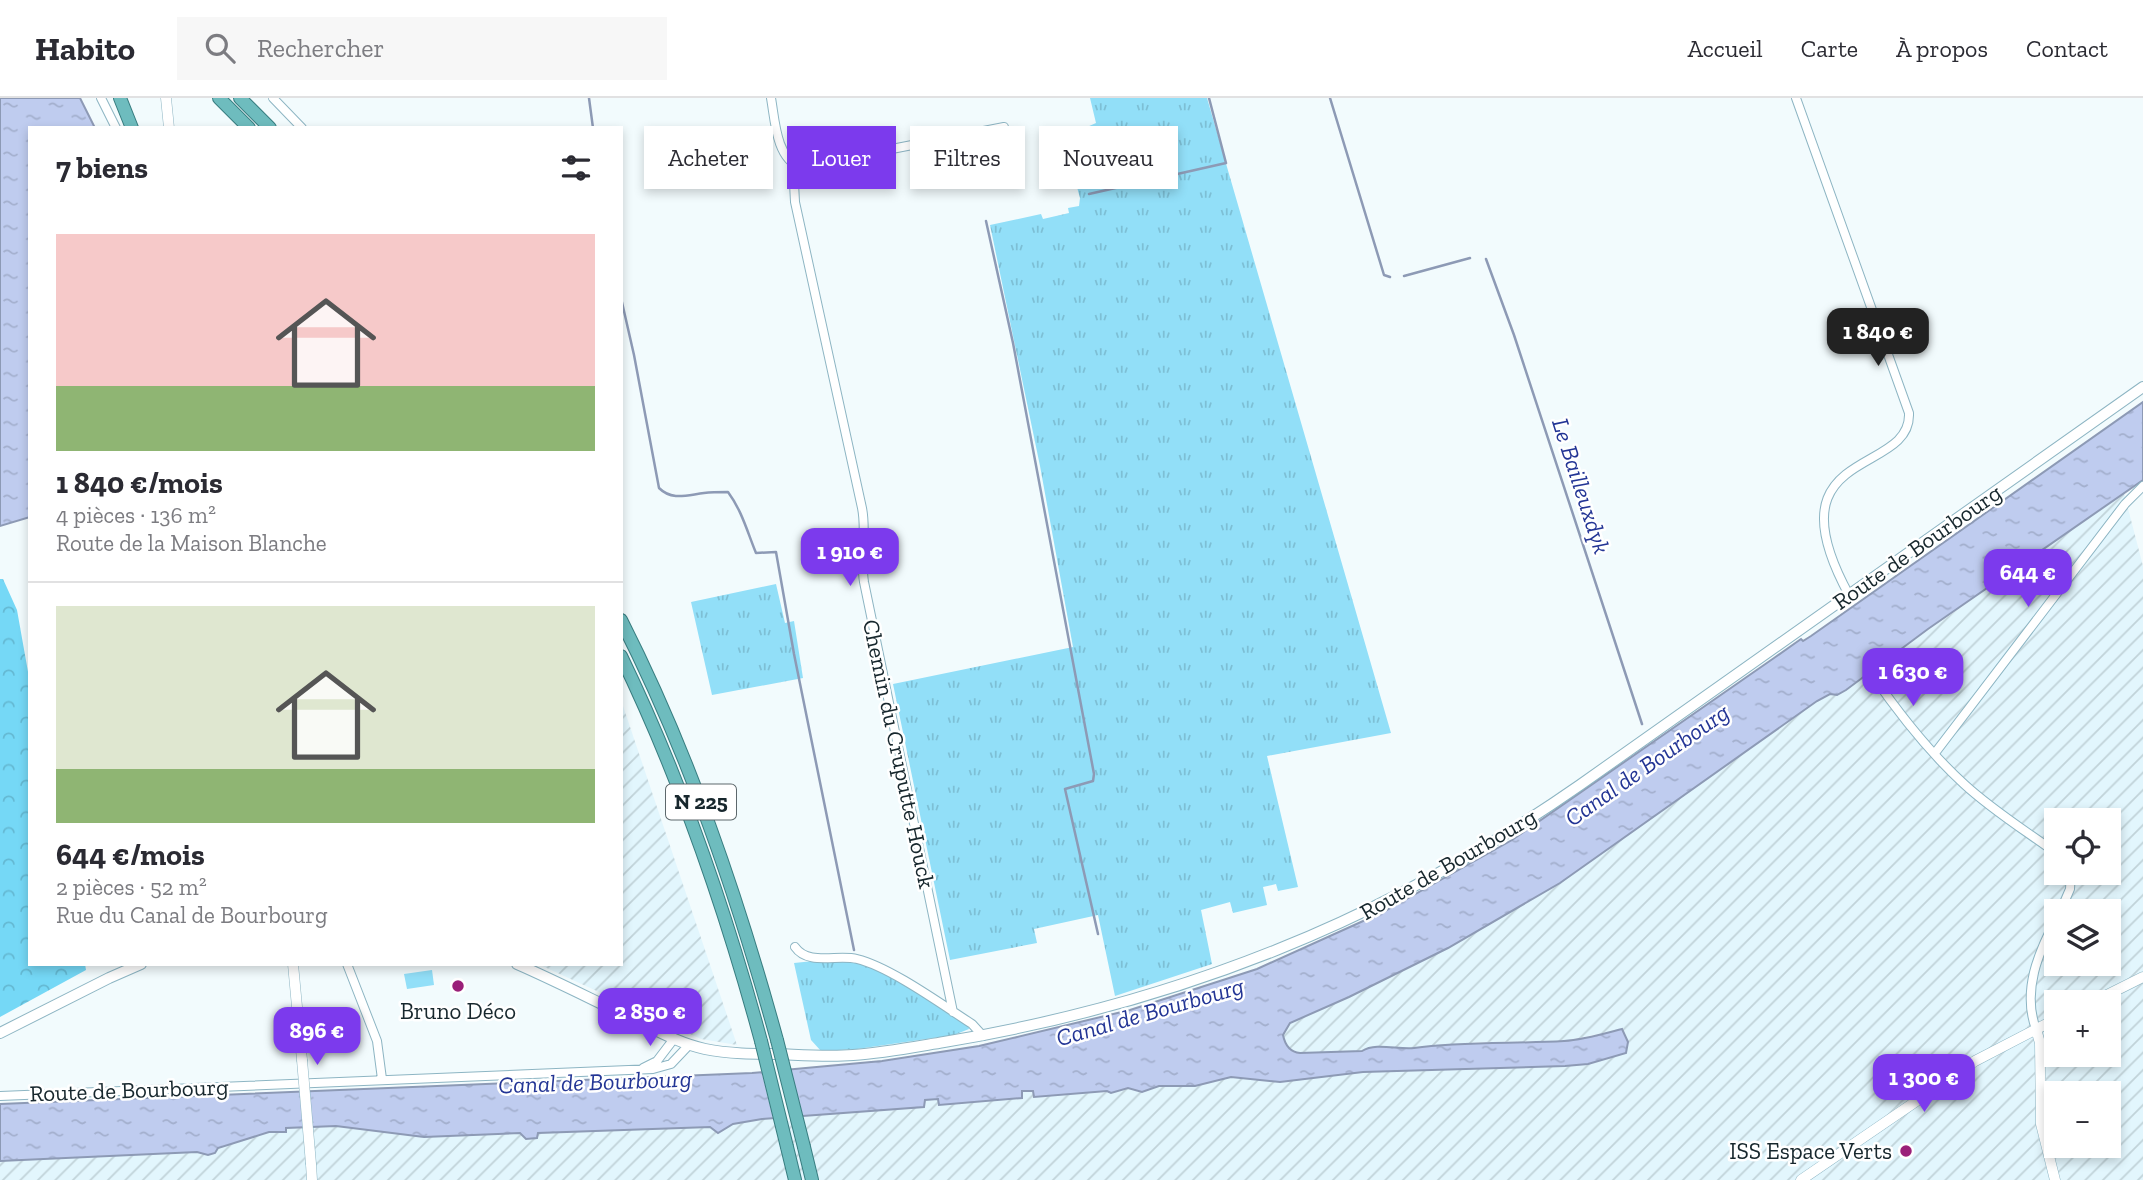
<!DOCTYPE html>
<html lang="fr">
<meta charset="utf-8">
<style>
:root{--surface:#fff;--page:#f7f7f7;--text:#2b2b33;--muted:#7c7c81;--line:#e1e1e2;--accent:#7c3aed}
body{margin:0;font-family:"Zilla Slab",serif;background:var(--page);color:var(--text);height:100vh;display:flex;flex-direction:column;font-size:26px;white-space:nowrap}
*{box-sizing:border-box;margin:0}
p{font-size:23px;color:var(--muted)}
.icon{flex:none;width:38px;height:38px;fill:none;stroke:currentColor;stroke-width:2;stroke-linecap:round;stroke-linejoin:round}
.map{position:relative;flex:1;overflow:hidden}
.details{position:absolute;left:28px;top:28px;width:595px;height:840px;display:flex;flex-direction:column;background:var(--surface);border-radius:0px;box-shadow:0 4px 10px #0003}
.details>*{flex:none}
.banner{position:absolute;left:644px;top:28px;width:665px;height:63px;display:flex;gap:14px}
.controls{position:absolute;left:2044px;top:710px;display:grid;gap:14px}
.controls a{display:grid;place-items:center;width:77px;height:77px;border-radius:0px;background:var(--surface);box-shadow:0 4px 10px #0003;font-size:35px}
.price{position:absolute;translate:-50% -60px;padding:0 16px;border-radius:14px;background:var(--accent);color:#fff;font-size:23px;line-height:46px;filter:drop-shadow(0 2px 4px #0008)}
.price::after{content:'';position:absolute;left:50%;top:42px;width:21px;height:16px;margin-left:-10px;background:inherit;clip-path:polygon(0 0,100% 0,50% 100%)}
.price.current{background:#222;color:#fff}
ul{padding:0;list-style:none}
li{display:grid;align-content:center;gap:14px;height:371px;padding:0 28px}
li+li{border-top:2px solid var(--line)}
li span{display:grid;place-items:center;height:217px;border-radius:0px;color:#555}
li>.icon{margin-inline-start:auto}
span .icon{width:126px;height:126px;fill:#fffc;stroke-width:1}
li b{font-size:30px}
h2{display:flex;justify-content:space-between;align-items:center;height:84px;padding:0 28px;font-size:30px}
.pill{padding:0 24px;border-radius:0px;background:var(--surface);box-shadow:0 4px 10px #0003;font-size:24px;line-height:63px}
.pill.current{background:var(--accent);color:#fff}
header{display:flex;align-items:center;gap:42px;box-sizing:border-box;height:98px;padding:0 35px;background:var(--surface);border-bottom:2px solid var(--line)}
header strong{font-size:33px}
nav{display:flex;gap:38px;margin-inline-start:auto;font-size:24px}
.search{width:490px;height:63px;background:var(--page);display:flex;align-items:center;gap:18px;box-sizing:border-box;padding:0 24px;border-radius:0px;color:var(--muted);font-size:26px}
.map>svg:first-child{display:block}
</style>
<header>
<strong>Habito</strong>
<div class="search"><svg class="icon" aria-label="search" viewBox="0 0 24 24"><circle cx="10" cy="10" r="6"/><path d="M15 15l6 6"/></svg>Rechercher</div>
<nav><a>Accueil</a><a>Carte</a><a>À propos</a><a>Contact</a></nav>
</header>
<div class="map">
<svg width="2143" height="1082" viewBox="0 0 2143 1082">
<defs>
<pattern id="industrial-furrows" width="10" height="10" patternUnits="userSpaceOnUse" patternTransform="scale(1.75)"><rect width="10" height="10" fill="#e2f6fd"/><path d="M-1 1l2-2M0 10L10 0M9 11l2-2" fill="none" stroke="#c1d3d9"/></pattern>
<pattern id="grass-tufts" width="24" height="20" patternUnits="userSpaceOnUse" patternTransform="scale(1.75)"><rect width="24" height="20" fill="#92dff8"/><path d="M3 7l-1-3M5 7V3M7 7l1-3M15 17l-1-3M17 17v-4M19 17l1-3" fill="none" stroke="#7dbfd5"/></pattern>
<pattern id="forest-crowns" width="20" height="18" patternUnits="userSpaceOnUse" patternTransform="scale(1.75)"><rect width="20" height="18" fill="#75d8f6"/><path d="M2 6a3 3 0 1 1 6 0M12 15a3 3 0 1 1 6 0" fill="none" stroke="#64b9d3"/></pattern>
<pattern id="water-ripples" width="26" height="14" patternUnits="userSpaceOnUse" patternTransform="scale(1.75)"><rect width="26" height="14" fill="#bfccef"/><path d="M2 4q2-2 4 0t4 0M15 11q2-2 4 0t4 0" fill="none" stroke="#a3afcd"/></pattern>
</defs>
<rect width="100%" height="100%" fill="#f2fbfd"/>
<path fill="url(#industrial-furrows)" fill-rule="evenodd" d="M2124,395L2143,468V1082H0V1063L197,1054L208,1057L215,1055L217,1050L269,1034H286V1030L336,1028L424,1039L710,1029L721,1034L733,1026L762,1021L924,1009V1002L938,1001L939,1007L1022,1000V993L1033,992L1034,998L1109,994L1128,990L1142,994L1159,988H1194L1231,979L1280,984L1363,974L1565,968L1588,966L1626,955L1628,944L1622,931L1564,943L1480,944L1412,951L1388,949L1362,953L1300,955L1293,953L1286,947L1283,937L1290,925L1349,899L1448,850L1560,785L1817,603L1846,590ZM2056,723H2109V775H2056ZM2056,814H2109V866H2056ZM2056,905H2109V957H2056ZM2056,996H2109V1048H2056Z
M621,602L737,947L701,941L538,866H621Z"/>
<path fill="url(#grass-tufts)" d="M1090,0H1207L1391,635L1267,658L1298,789L1278,793L1276,786L1263,789L1267,807L1233,815L1230,804L1201,812L1212,866L1115,898L1098,817L1034,831L1037,845L950,862L893,586L1073,549L1040,368L990,127L1041,116L1043,121L1069,115L1068,110L1079,108L1080,100L1075,82L1089,34L1087,29L1096,25Z
M776,486L785,525L794,523L803,580L712,597L691,504Z
M833,861L866,865L888,876L968,926L969,931L954,937L857,951L821,953L811,942L794,865Z"/>
<path fill="url(#forest-crowns)" d="M0,481H3L17,512L30,585V866H85L86,872L0,919Z"/>
<path fill="#92dff8" d="M432,872L434,887L407,891L404,876Z"/>
<path fill="url(#water-ripples)" stroke="#8d9ab5" stroke-width="2" d="M0,0H80L95,30H30V419L0,428Z
M2143,304V382L1928,531L1846,592L1837,597L1830,596L1817,603L1560,785L1448,850L1349,899L1290,925L1283,937C1285,947 1290,954 1300,955L1362,953C1376,944 1398,952 1414,950C1463,943 1514,946 1564,943C1583,942 1603,936 1622,931L1628,944L1626,955L1588,966L1565,968L1363,974L1280,984L1231,979L1195,988H1159L1142,994L1128,990L1111,995L1107,993L1034,999L1033,993H1022V1000L939,1007L938,1001L925,1002L924,1009L762,1021L733,1026L718,1035L710,1029L538,1035L537,1040L526,1041L520,1035L424,1039L336,1028L286,1030V1034H269L218,1050L215,1055L208,1057L197,1054L0,1063V1006L752,975L882,963L979,948L1130,912L1257,871L1383,814L1512,742L1774,560L1801,541L1803,543L1811,538Z"/>
<path fill="#f2fbfd" d="M790,969L804,1022L774,1024L761,971Z"/>
<g fill="none" stroke-linecap="round" stroke-linejoin="round">
<path stroke="#8d9ab5" stroke-width="2.5" d="M589,0L593,30
M1330,0L1384,177L1390,179
M1089,96L1226,65L1209,0
M986,123L1013,245L1094,676L1093,683L1065,691L1098,836
M1486,161L1514,237L1642,626
M1404,178L1470,160
M621,200L634,257L659,390C672,403 687,397 704,395C712,394 720,394 728,394C742,413 747,433 756,455L776,454L794,556L854,852"/>
<defs>
<path id="minor" d="M101,0L116,30
M273,0L302,30
M771,0C775,22 776,60 800,69L1004,29
M1796,0L1909,315C1912,379 1767,347 1849,497
M800,69L794,85L795,104L862,410C867,435 860,459 864,484L953,914
M1873,578C1900,617 1929,654 1964,686C1992,712 2026,733 2056,755
M1935,655L2125,406L2143,388
M2060,814L2070,791L2071,775
M795,849C808,868 838,856 857,861C890,869 941,906 972,926L983,938
M347,866L377,943L382,981
M2036,931C2022,893 2038,855 2056,821
M643,970L657,963L673,942
M0,998L653,971L671,966L689,947"/>
<path id="tertiary" d="M166,0L169,30
M293,866L302,962
M2091,905L2143,879
M2036,931L2040,945L2041,1026L2055,1082
M311,1066L312,1082
M1801,1082L1975,963L2056,921"/>
<path id="secondary" d="M517,866C556,883 593,902 631,920C656,932 678,945 705,951C729,956 754,956 779,956C803,957 828,959 853,957C883,955 914,949 944,944C1178,905 1385,823 1580,687L2143,289
M0,935L109,880L141,866"/>
<path id="trunk" d="M120,0L132,30
M219,0L249,30
M240,0L270,30
M621,522C689,656 737,797 777,942
M621,558C681,682 725,810 761,943
M787,1049L795,1082
M804,1049L812,1082"/>
</defs>
<use href="#minor" stroke="#8db5c3" stroke-width="10"/>
<use href="#tertiary" stroke="#8db5c3" stroke-width="11"/>
<use href="#secondary" stroke="#8db5c3" stroke-width="12"/>
<use href="#trunk" stroke="#387d80" stroke-width="14"/>
<use href="#minor" stroke="#fff" stroke-width="8"/>
<use href="#tertiary" stroke="#fff" stroke-width="10"/>
<use href="#secondary" stroke="#fff" stroke-width="10"/>
<use href="#trunk" stroke="#6ebcbe" stroke-width="12"/>
<defs>
<path id="tertiary-bridge" d="M302,962L311,1066"/>
<path id="trunk-bridge" d="M777,942L804,1049
M761,943L787,1049"/>
</defs>
<use href="#tertiary-bridge" stroke="#8db5c3" stroke-width="11" stroke-linecap="butt"/>
<use href="#trunk-bridge" stroke="#387d80" stroke-width="14" stroke-linecap="butt"/>
<use href="#tertiary-bridge" stroke="#fff" stroke-width="10"/>
<use href="#trunk-bridge" stroke="#6ebcbe" stroke-width="12"/>
</g>
<g fill="#9a2079" stroke="#fff" stroke-width="2.5">
<circle cx="458" cy="888" r="7"/>
<circle cx="1906" cy="1053" r="7"/>
</g>
<g text-anchor="middle" stroke-width="5" stroke-linejoin="round" paint-order="stroke">
<rect fill="#fff" stroke="#5d686c" stroke-width="2" x="666" y="686.5" width="70" height="35" rx="5"/>
<g font-size="21" font-weight="bold" fill="#17272d">
<text x="701" y="711">N 225</text>
</g>
<g font-size="23" fill="#17272d" stroke="#fff">
<text transform="translate(1917 449) rotate(-35)" y="8">Route de Bourbourg</text>
<text transform="translate(899 656) rotate(78)" y="8">Chemin du Cruputte Houck</text>
<text transform="translate(1448 766) rotate(-30)" y="8">Route de Bourbourg</text>
<text transform="translate(129 992) rotate(-2)" y="8">Route de Bourbourg</text>
</g>
<g font-size="23" fill="#17272d" stroke="#fff">
<text x="458" y="921">Bruno Déco</text>
<text x="1892" y="1061" text-anchor="end">ISS Espace Verts</text>
</g>
<g font-size="24" font-style="italic" fill="#233595" stroke="#fff">
<text transform="translate(1581 388) rotate(72)" y="8">Le Bailleuxdyk</text>
<text transform="translate(1647 667) rotate(-35)" y="8">Canal de Bourbourg</text>
<text transform="translate(1150 914) rotate(-16)" y="8">Canal de Bourbourg</text>
<text transform="translate(595 984) rotate(-2)" y="8">Canal de Bourbourg</text>
</g>
</g>
</svg>
<div class="controls">
<a><svg class="icon" aria-label="locate" viewBox="0 0 24 24"><circle cx="12" cy="12" r="6"/><path d="M12 2v4M12 18v4M2 12h4M18 12h4"/></svg></a>
<a><svg class="icon" aria-label="layers" viewBox="0 0 24 24"><path d="M12 4l9 5-9 5-9-5zM3 14l9 5 9-5"/></svg></a>
<a>+</a>
<a>−</a>
</div>
<b class="price current" style="left:1878px;top:270px">1 840 €</b>
<b class="price" style="left:850px;top:490px">1 910 €</b>
<b class="price" style="left:2028px;top:511px">644 €</b>
<b class="price" style="left:1913px;top:610px">1 630 €</b>
<b class="price" style="left:650px;top:950px">2 850 €</b>
<b class="price" style="left:317px;top:969px">896 €</b>
<b class="price" style="left:1924px;top:1016px">1 300 €</b>
<div class="banner">
<a class="pill">Acheter</a>
<a class="pill current">Louer</a>
<a class="pill">Filtres</a>
<a class="pill">Nouveau</a>
</div>
<section class="details">
<h2>7 biens<svg class="icon" aria-label="filters" viewBox="0 0 24 24"><path d="M4 7h16M4 17h16"/><circle cx="9" cy="7" r="2"/><circle cx="15" cy="17" r="2"/></svg></h2>
<ul>
<li><span style="background:linear-gradient(#f6c9c9 70%,#8fb573 0)"><svg class="icon" aria-label="home" viewBox="0 0 24 24"><path d="M3 11l9-7 9 7M6 9v11h12V9"/></svg></span><div><b>1 840 €/mois</b><p>4 pièces · 136 m²</p><p>Route de la Maison Blanche</p></div></li>
<li><span style="background:linear-gradient(#dfe7d0 75%,#8fb573 0)"><svg class="icon" aria-label="home" viewBox="0 0 24 24"><path d="M3 11l9-7 9 7M6 9v11h12V9"/></svg></span><div><b>644 €/mois</b><p>2 pièces · 52 m²</p><p>Rue du Canal de Bourbourg</p></div></li>
</ul>
</section>
</div>
